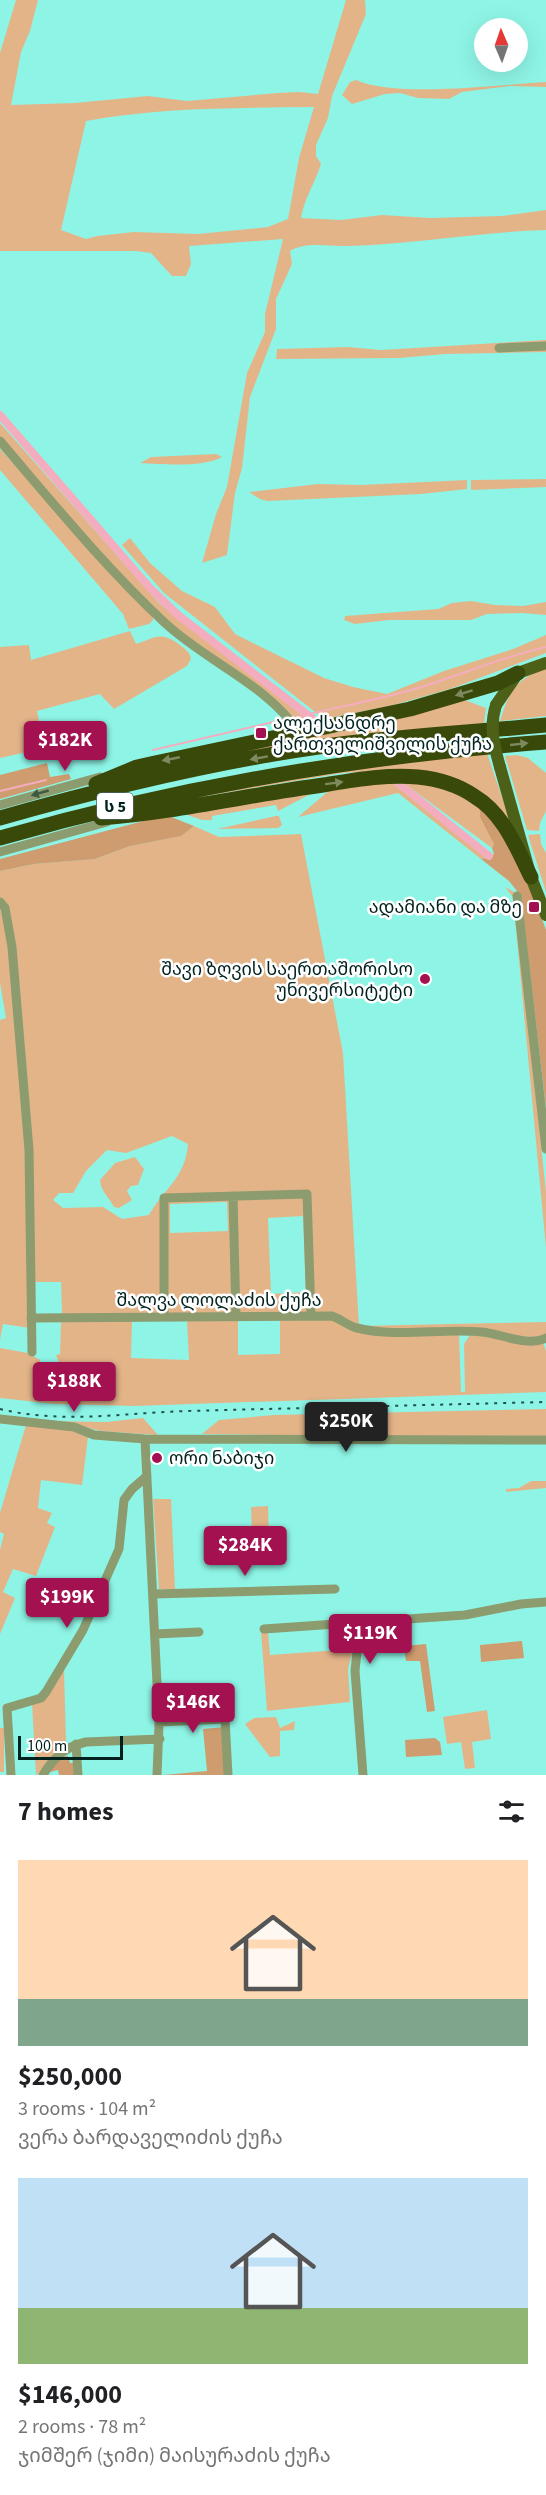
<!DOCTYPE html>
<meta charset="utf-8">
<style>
:root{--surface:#fff;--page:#f6f6f6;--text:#202124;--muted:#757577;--accent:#a41150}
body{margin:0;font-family:"Source Sans 3","Noto Sans Georgian",sans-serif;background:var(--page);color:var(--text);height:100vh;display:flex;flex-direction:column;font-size:22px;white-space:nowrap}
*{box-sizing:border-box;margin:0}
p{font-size:20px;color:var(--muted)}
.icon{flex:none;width:33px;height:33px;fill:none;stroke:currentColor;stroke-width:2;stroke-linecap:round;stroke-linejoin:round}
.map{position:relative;height:1775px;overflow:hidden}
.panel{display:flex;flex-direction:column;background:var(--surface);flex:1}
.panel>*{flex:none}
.needle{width:39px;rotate:358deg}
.buttons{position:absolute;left:474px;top:18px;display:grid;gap:12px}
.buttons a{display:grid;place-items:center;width:54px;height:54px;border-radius:50%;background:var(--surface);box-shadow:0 6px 24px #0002;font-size:30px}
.scale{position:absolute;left:18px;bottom:15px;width:105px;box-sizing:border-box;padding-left:6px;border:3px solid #00221e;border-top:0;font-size:16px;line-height:21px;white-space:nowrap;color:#00221e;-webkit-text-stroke:4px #fff;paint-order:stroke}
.price{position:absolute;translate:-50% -51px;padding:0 14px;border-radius:6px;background:var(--accent);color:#fff;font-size:20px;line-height:39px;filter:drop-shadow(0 2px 3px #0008)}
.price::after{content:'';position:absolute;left:50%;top:36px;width:18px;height:14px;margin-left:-9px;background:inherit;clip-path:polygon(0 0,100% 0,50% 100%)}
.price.current{background:#222;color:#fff}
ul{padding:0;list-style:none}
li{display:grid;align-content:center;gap:12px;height:318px;padding:0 18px}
li span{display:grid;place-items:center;height:186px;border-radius:0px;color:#555}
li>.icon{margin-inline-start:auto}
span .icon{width:108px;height:108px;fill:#fffc;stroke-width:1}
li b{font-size:26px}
h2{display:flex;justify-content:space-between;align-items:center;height:72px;padding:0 18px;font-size:26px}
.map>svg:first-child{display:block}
</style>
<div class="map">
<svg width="546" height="1775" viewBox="0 0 546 1775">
<rect width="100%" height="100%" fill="#8ef5e6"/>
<path fill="#e4b489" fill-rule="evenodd" d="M16,0H38L30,31L21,52L11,105L75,103L148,96L187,101L278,93L299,92L318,94L346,0H365L366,14L332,96L328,118L316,145V156L321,164C315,183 304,199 301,218L341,220L382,215L430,218L502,216L546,210V230C480,232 414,244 348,246C329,247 307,241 290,251L292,264L276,299V329L250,397L242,468L235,493L227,555L202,563L216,514L227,487L247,373L265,332V314L283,239L189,246L191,264L186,276H172L151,253L136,251H0V53ZM314,107L299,158L288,219L268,227L198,234L134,232L97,236L86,239L61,230L86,121C161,107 238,108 314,107Z
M356,80C396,98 499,85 546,82V87L509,86L462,92L449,99L418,98L400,93L385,94L352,104L342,95L350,82Z
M546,340V352L445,354L399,358L276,359L277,349L348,347L381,350Z
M0,423L159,603L303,716L309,723L303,724L295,719C251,682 200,652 158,612C101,559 51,497 0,439Z
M0,449L153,617V620L149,624L129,629L123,614L0,470Z
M216,454L222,457C202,468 162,464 140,463L151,457Z
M546,479V487L471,490V480Z
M467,480V489L421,494L267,501L260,499L249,492L318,484L361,485Z
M130,538L150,563L182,591L215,607L235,634L324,678L353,687L387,694L444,671L513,649L546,635V653L450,689L390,706L324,719L164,593L122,545Z
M471,601L495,605L523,606L546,602V615L522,613L487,614L471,620H389L355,624L344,620L345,616L438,609L452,603Z
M130,631L136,644C157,637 161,631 180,645C186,650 190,652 191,659L187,666L114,709L100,694L37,711L45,748L0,758V647L29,645L31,660Z
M542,669H546V716L500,721C509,692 514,682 542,669Z
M462,699L486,708L484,723L161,769Z
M487,753L510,821L489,800L395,770L342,773L182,800L343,768Z
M517,755L528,758L546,773V811L540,823L539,831L527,830L505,756Z
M401,781L456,790L488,813L494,844L492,848Z
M391,782L489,858L481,859L398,793L298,817L331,789Z
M324,787L278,811L276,805L212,816V820H202L182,813Z
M276,816H279L282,825L278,828L217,829Z
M194,826L219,837L301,834L343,1053L359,1326L546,1322V1336L521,1338L483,1330L381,1329L357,1326L331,1315H312L308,1193L162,1197L163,1315H62L61,1282H33L32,1167L16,946L7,906L0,898V871L34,864L95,859L130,846L180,836ZM172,1136L188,1144C185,1179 164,1188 149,1215L122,1219L103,1207L63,1208L53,1200L59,1193H73L86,1171L107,1150L126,1153Z
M540,834L541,844L546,853V892L528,835Z
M505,887L514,892L515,898L546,1192V1248L513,897Z
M0,907L7,936L27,1149L30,1328L3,1324L0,1340V1020L6,1018L0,983Z
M135,1157L144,1169L138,1185L131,1186L127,1191L132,1200L119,1208L114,1207C109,1197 101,1192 100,1180L115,1163Z
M306,1197L309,1314L237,1315L235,1199ZM303,1216L306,1292L271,1294L268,1218Z
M231,1199L234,1315H166V1201ZM227,1202L228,1231L170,1233V1204Z
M332,1318L352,1329L459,1333L461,1392H465L464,1344L470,1335L543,1342L546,1351V1392L134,1406L55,1404L0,1398V1348L28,1353L40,1360L42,1387H48L49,1380H65L56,1355L60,1354L61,1321L132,1320L131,1358L189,1360L187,1321L238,1320V1355L280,1354V1319Z
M546,1409V1436L504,1438L202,1434L219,1420L274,1415Z
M143,1418L158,1435L100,1431L75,1424L46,1421L106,1422Z
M26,1425L69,1429L88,1437L82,1485L41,1480L38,1508L52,1513L47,1523L55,1527L36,1576L13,1569L3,1592L15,1598L0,1634V1550L4,1534L0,1532V1513Z
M531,1481H546V1488L506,1492V1489L519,1488Z
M153,1499H171L175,1589H159Z
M268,1506L269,1538L252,1539L251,1507Z
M261,1631L268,1633L270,1655L353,1649L348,1669L350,1702L267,1711Z
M64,1669L66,1742C51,1751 47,1769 36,1775L32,1703Z
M487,1710L491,1739L472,1742L475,1768L465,1769L461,1742L447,1744L443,1717Z
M276,1717L280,1728L295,1721L294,1730L280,1731V1756L270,1757L245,1724L254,1718Z
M0,1728H4V1772H0Z"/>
<path fill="#ce9c6e" d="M47,763L50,777L69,774L71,779L0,799V775Z
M480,810L498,826L533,894L546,930V1108L521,896L509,881L481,859L489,858L494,854L492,848L494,844L480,817Z
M166,815L194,826L181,836L130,846L95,859L34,864L0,871V859Z
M522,1641L524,1658L481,1662L480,1645Z
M426,1644L435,1711L427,1712L420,1661H406L404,1646Z
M225,1727V1775H163L207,1771L203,1729Z
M435,1738L440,1742L442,1755L406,1757L405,1740Z
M68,1756L70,1763H73L74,1775H59L58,1770L50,1772V1770L62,1757Z"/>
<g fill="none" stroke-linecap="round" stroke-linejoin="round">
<path stroke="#f4adbe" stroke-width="2" d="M296,717C337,707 378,700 418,688C461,675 502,657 546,647
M153,750L282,720
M0,791L46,780"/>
<path stroke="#f4adbe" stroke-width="8" d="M0,415L151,589L178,615L317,722
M398,783L489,856"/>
<path stroke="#8c9c6f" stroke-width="9" d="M499,348L546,346
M0,441C53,503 105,567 165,623C207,662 266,684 299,732
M0,805L100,777
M0,852L107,822
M517,896L546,1149
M0,902L5,908L12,947L29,1150L32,1352
M233,1196L236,1317
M164,1317V1198L307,1194L311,1316
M31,1318L332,1316C341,1319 348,1326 357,1328C398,1338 441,1328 482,1332C502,1334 527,1347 546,1338
M0,1419L74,1427L94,1435L145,1439L546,1440
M145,1439L159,1725L157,1775
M153,1594L335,1589
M360,1623L355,1671L363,1775
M264,1629L465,1615L521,1604L546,1602
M155,1634L199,1632
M159,1722L225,1719L228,1775
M76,1744L78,1775
M11,1775L7,1708L41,1698L46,1692L83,1630L119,1549L124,1500L132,1489L147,1476
M43,1775C54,1757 65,1747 86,1742L160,1739"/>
<path stroke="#4d6017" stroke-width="12" d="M496,705L518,673L546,663
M500,767L531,877L546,915"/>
<path stroke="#394909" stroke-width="15" d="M96,784L137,767L155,763L410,709L498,683L518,673
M0,818C109,787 220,760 333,745C404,736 475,732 546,725
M101,818C176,812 248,795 323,785C354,780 387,774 418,777C438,779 458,785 474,796C504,814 516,847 531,877
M0,838C178,787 361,756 546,742"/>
<path stroke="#1e4f49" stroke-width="2" stroke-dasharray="3 6" stroke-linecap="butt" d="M0,1409C61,1424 124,1413 186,1411C306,1408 426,1405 546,1402"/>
<path stroke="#4d6017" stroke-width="12" d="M496,705C489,727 494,746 500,767"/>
</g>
<defs><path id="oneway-solid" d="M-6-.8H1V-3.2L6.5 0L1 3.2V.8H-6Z" transform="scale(1.5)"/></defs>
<g fill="#7e895f">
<use href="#oneway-solid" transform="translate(464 693) rotate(163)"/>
<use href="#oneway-solid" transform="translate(519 744) rotate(-6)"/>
<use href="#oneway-solid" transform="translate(259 758) rotate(170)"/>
<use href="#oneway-solid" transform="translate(171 759) rotate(169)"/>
<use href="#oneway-solid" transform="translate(334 783) rotate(-7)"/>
</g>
<use fill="#3f5942" href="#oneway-solid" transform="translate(40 793) rotate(164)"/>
<g fill="#a41150" stroke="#fff" stroke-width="2">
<rect x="255" y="727" width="12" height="12" rx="3"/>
<rect x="528" y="901" width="12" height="12" rx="3"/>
<circle cx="425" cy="979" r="6"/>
<circle cx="157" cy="1458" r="6"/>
</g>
<g text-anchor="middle" stroke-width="5" stroke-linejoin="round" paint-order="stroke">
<rect fill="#fff" stroke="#4c6462" stroke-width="1.5" x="97" y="793" width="36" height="26" rx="4.5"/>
<g font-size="16" font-weight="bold" fill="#00221e">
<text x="115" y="812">ს 5</text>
</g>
<g font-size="18" fill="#00221e" stroke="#fff" text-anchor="start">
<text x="273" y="729">ალექსანდრე<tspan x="273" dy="21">ქართველიშვილის ქუჩა</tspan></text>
<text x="522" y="913" text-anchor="end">ადამიანი და მზე</text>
<text x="413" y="975" text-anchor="end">შავი ზღვის საერთაშორისო<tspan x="413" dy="21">უნივერსიტეტი</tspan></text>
<text x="169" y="1464">ორი ნაბიჯი</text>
</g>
<g font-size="18" fill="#00221e" stroke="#fff">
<text x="219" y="1306">შალვა ლოლაძის ქუჩა</text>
</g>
</g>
</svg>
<div class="buttons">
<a><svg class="needle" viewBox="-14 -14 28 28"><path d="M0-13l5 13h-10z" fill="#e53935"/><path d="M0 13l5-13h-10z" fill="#757577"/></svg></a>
</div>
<div class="scale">100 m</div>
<b class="price" style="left:65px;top:772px">$182K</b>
<b class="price" style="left:74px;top:1413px">$188K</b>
<b class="price current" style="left:346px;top:1453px">$250K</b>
<b class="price" style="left:245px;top:1577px">$284K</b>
<b class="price" style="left:67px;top:1629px">$199K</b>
<b class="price" style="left:370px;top:1665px">$119K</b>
<b class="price" style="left:193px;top:1734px">$146K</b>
</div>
<section class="panel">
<h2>7 homes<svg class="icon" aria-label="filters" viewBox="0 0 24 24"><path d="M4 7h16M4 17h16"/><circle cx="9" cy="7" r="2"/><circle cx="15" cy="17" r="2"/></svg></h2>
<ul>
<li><span style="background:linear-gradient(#ffd9b3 75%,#7fa58c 0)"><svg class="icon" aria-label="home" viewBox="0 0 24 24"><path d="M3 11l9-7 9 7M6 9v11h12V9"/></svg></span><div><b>$250,000</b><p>3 rooms · 104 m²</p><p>ვერა ბარდაველიძის ქუჩა</p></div></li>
<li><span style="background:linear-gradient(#bfe0f5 70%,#8fb573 0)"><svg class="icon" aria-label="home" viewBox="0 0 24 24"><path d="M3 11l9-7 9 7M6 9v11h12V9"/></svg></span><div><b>$146,000</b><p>2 rooms · 78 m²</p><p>ჯიმშერ (ჯიმი) მაისურაძის ქუჩა</p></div></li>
</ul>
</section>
